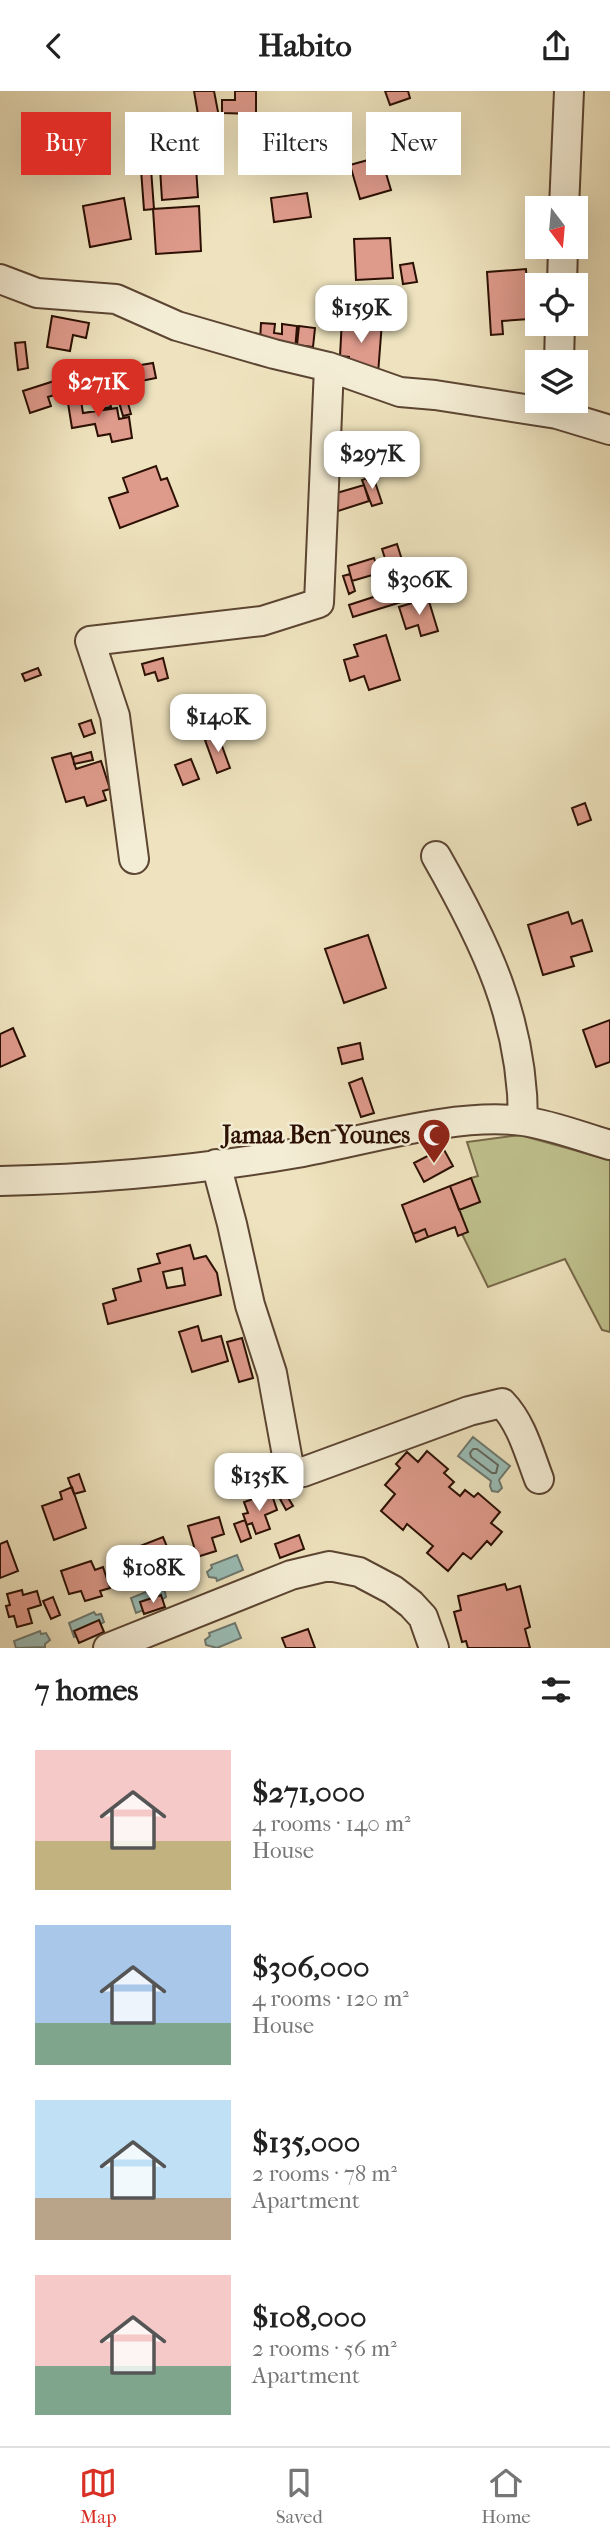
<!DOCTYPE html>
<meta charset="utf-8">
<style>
:root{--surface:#fff;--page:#f6f6f6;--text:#222;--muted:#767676;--line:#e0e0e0;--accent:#d93025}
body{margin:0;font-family:"IM FELL French Canon",serif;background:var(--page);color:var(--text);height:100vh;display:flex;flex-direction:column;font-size:26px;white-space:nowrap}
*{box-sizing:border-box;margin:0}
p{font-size:23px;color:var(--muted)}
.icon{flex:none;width:38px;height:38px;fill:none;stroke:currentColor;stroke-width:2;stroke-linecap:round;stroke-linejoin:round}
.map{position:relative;height:1557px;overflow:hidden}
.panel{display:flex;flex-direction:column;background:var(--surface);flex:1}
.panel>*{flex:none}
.top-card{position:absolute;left:21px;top:21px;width:569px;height:63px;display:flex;gap:14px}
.needle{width:46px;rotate:164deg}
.buttons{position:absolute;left:525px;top:105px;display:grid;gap:14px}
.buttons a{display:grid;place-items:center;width:63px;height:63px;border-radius:0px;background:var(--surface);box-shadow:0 7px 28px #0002;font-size:35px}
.price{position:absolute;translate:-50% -60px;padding:0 16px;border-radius:14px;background:#fff;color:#222;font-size:23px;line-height:46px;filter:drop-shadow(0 2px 4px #0008)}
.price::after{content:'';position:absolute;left:50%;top:42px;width:21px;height:16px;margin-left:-10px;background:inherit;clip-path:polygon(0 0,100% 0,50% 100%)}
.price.active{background:var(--accent);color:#fff}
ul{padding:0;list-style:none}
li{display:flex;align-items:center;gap:21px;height:175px;padding:0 35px}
li span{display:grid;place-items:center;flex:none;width:196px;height:140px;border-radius:0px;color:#555}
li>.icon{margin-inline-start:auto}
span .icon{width:84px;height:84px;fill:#fffc;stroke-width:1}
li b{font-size:30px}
h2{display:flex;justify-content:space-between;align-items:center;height:84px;padding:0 35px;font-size:30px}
.chip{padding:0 24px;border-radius:0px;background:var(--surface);box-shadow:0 7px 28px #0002;font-size:24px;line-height:63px}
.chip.active{background:var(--accent);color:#fff}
header{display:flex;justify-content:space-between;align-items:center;height:91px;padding:0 35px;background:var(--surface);font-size:32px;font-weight:800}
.tabs{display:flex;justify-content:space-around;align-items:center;height:98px;border-top:2px solid var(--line);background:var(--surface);font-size:19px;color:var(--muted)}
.tabs a{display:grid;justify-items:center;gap:4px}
.tabs .active{color:var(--accent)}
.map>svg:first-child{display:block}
</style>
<header><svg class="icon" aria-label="back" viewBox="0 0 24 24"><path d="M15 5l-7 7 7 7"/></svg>Habito<svg class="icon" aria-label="share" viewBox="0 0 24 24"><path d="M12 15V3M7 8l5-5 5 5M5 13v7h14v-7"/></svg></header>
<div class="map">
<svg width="610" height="1557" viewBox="0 0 610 1557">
<rect width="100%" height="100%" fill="#eee3be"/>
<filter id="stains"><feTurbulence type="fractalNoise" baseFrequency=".00286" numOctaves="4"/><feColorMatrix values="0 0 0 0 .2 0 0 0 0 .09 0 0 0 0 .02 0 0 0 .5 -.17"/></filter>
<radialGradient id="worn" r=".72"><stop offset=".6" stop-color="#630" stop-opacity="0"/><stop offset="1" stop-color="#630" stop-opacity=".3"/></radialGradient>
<path fill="#bfc18d" stroke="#766848" stroke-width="2" d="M520,1044L610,1069V1241L602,1239L565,1168L488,1196L462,1143L459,1119L480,1111L471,1087L478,1085L467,1051Z"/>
<path fill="#9abdb6" stroke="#6e786e" stroke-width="2" d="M473,1346L510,1375L499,1389L502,1397L498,1401L492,1400L490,1395L491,1390L458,1365Z
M237,1464L243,1479L217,1490L216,1487L209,1486L207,1481L212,1477L211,1474Z
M156,1497L158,1500L162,1498L165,1501L166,1506L161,1509L162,1512L136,1522L131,1507Z
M94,1521L96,1524L101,1523L104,1531L99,1534L100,1537L74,1546L69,1532Z
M235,1532L241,1547L217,1557L206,1554L205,1549L210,1545L209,1542Z
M40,1540L41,1543L46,1542L50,1549L45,1553V1556L16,1557L14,1550Z"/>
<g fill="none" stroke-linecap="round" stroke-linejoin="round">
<path stroke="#63665c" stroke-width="2" d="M473,1358H477L498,1374L496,1382H492L471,1366L470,1362Z"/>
</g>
<path fill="#de9a8b" stroke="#2c1003" stroke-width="2" fill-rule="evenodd" d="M194,0H214L219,26L199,29Z
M235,0H256V23L222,22V9H235Z
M385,0H408L410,7L390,14Z
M305,36L312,76L277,82L269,42Z
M379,59L391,99L360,108L350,74L368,69L367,62Z
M195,61L198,106L162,109L160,77L151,78L154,118L144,119L140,65Z
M307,102L311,126L274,131L271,107Z
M124,107L131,148L90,156L83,115Z
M199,115L201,160L156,163L153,118Z
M390,147L393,187L356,189L354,148Z
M413,172L417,191L403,193L400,174Z
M526,178L529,228L502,230L503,243L491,244L487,181Z
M52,225L89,232L86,247L73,244L70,260L47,256Z
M342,228L382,231L378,283L349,281V266L340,265Z
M261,232L275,233L274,242L282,243V233L297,235L294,272L259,269Z
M299,235L315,237L313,256L297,254Z
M25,251L28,277L18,279L15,252Z
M153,272L156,287L126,293L123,277Z
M92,277L96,290L87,292L83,280Z
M86,280L90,293L81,296L76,283Z
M76,283L81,296L48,306L51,315L30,322L23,300Z
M123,294L131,323L123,325L115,297Z
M107,296L111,316L96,319L92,298Z
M79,297L83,322L117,317L119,328L129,326L132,347L112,351L110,343L98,345L95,333L72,337L66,300Z
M376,370L379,387L367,389L364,372Z
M156,375L161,389L167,387L178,415L120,437L109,407L128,401L123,387Z
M373,385L382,412L372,415L362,389Z
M364,394L369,410L335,421L330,404Z
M397,453L414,507L353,526L349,514L395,499L382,458Z
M374,467L379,482L352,490L348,475Z
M350,483L355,500L349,503L343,485Z
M428,507L438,540L421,545L418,534L406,538L399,516Z
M386,544L400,589L369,599L364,585L350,590L344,569L358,565L354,554Z
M163,567L168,587L158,590L155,581L145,584L142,573Z
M38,577L41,584L25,590L22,583Z
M91,629L95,642L84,646L79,633Z
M218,644L230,677L217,682L205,649Z
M91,661L93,669L74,673L73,666Z
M71,662L76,678L101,670L110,698L103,700L106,709L87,715L84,706L66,711L52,667Z
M191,668L199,688L183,694L175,674Z
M585,712L591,729L578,734L572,717Z
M568,821L572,833L582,829L592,860L571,866L574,875L543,884L528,834Z
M368,844L386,897L344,912L325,858Z
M610,929V971L596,976L583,939Z
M13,937L25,965L0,976V943Z
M360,952L363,968L342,973L338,957Z
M362,987L374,1022L361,1026L349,992Z
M443,1057L453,1075L424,1091L414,1072Z
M471,1087L480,1111L459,1119L450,1095Z
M450,1095L468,1141L458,1145L455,1136L428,1146L425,1138L413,1143L402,1114Z
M425,1138L428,1146L416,1151L413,1143Z
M190,1154L194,1168L206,1165L217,1182L221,1204L108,1233L103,1213L116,1209L113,1198L141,1190L138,1178L160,1172L157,1163ZM182,1177L185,1194L167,1197L163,1181Z
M198,1235L202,1250L221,1245L228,1270L192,1281L179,1241Z
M242,1247L253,1287L239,1291L227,1251Z
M427,1360L448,1378L444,1382L454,1391L449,1396L460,1405L465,1399L474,1406L478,1402L500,1421L491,1432L502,1441L491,1454L487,1450L471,1468L463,1462L448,1480L427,1462L433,1455L407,1433L403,1439L381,1420L395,1403L385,1394L400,1377L396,1373L407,1361L418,1371Z
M79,1383L85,1400L74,1403L68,1387Z
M72,1396L86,1437L54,1449L42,1415L62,1408L60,1401Z
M272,1404L277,1419L265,1424L270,1438L256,1443L252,1432L247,1434L243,1423L248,1422L244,1411L256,1407L258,1410Z
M287,1405L293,1415L286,1419L280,1408Z
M219,1426L224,1443L212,1447L216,1460L197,1466L188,1435Z
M245,1429L251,1447L241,1451L234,1433Z
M299,1444L304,1458L280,1467L275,1453Z
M163,1446L174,1473L165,1476L166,1480L150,1486L146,1477L135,1481L130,1467L143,1461L140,1455Z
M7,1450L18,1480L0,1487V1453Z
M91,1470L95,1479L103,1476L110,1497L100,1500L102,1505L85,1510L81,1500L69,1503L61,1480Z
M505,1493L507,1499L520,1495L530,1536L525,1538L530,1557H468L466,1550L462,1551L454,1521L461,1519L458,1505Z
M22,1499L23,1504L37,1500L41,1514L28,1518L32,1532L17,1536L14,1525L9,1526L6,1515L10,1514L7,1503Z
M161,1504L165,1516L144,1523L140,1511Z
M53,1506L60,1524L51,1528L43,1510Z
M99,1529L104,1541L79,1552L74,1540Z
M308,1538L315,1557H286L282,1547Z"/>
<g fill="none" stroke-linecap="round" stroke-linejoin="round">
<defs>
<path id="minor" d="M564,117L569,0
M0,188L37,202L116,208L177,235L274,263L329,276L400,301L435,304L557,323L610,339
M562,194L563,156
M559,271L560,233
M436,765C485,851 523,928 523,1030
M134,768L115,625L90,550L262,530L319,512L329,276
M216,1073L232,1133L250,1214L272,1282L288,1370L292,1378L303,1381L469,1320L502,1312C522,1333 529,1362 539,1388
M0,1090C99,1088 199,1079 297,1062C364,1050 455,1021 523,1030C552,1034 582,1046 610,1054
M108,1557L291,1484L329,1475L359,1481L393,1499L411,1513L423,1526L434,1557"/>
</defs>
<use href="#minor" stroke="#5c4532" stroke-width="32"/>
<use href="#minor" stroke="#f4edd5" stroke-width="28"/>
</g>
<defs>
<symbol id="mosque-pin" viewBox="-11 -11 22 30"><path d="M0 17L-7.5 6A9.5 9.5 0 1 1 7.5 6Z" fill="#8f2418" stroke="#f4edd5"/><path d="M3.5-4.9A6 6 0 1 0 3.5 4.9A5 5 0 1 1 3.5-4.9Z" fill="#fff"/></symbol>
</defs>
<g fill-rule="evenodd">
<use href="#mosque-pin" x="415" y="1025" width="38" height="52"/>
</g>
<g text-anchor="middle" stroke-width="5" stroke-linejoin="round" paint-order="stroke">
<g font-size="24" font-weight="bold" fill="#2c1003" stroke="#f4edd5" text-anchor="end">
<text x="410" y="1052">Jamaa Ben Younes</text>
</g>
</g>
<rect width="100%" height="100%" filter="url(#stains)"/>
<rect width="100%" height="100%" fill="url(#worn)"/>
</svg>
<div class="buttons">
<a><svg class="needle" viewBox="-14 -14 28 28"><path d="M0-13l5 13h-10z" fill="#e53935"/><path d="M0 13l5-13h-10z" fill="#767676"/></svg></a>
<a><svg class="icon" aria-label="locate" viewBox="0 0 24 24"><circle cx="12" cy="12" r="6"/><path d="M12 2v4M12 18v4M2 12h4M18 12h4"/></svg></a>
<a><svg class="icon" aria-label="layers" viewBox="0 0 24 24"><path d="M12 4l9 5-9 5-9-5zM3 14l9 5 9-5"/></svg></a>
</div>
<b class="price" style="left:361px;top:254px">$159K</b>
<b class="price active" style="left:98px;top:328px">$271K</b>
<b class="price" style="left:372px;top:400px">$297K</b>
<b class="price" style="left:419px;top:526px">$306K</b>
<b class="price" style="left:218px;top:663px">$140K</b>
<b class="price" style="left:259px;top:1422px">$135K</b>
<b class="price" style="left:153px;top:1514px">$108K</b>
<div class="top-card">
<a class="chip active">Buy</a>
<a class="chip">Rent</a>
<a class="chip">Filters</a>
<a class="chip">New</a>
</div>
</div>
<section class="panel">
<h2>7 homes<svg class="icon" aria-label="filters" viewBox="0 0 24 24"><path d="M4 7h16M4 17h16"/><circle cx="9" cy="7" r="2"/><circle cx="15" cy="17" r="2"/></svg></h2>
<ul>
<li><span style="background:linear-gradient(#f6c9c9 65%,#c2b280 0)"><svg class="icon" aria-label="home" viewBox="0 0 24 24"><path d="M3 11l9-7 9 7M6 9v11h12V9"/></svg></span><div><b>$271,000</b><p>4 rooms · 140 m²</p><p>House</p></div></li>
<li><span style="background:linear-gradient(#a9c7e8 70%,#7fa58c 0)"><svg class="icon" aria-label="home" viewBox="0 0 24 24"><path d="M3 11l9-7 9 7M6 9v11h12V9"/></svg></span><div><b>$306,000</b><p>4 rooms · 120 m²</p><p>House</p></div></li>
<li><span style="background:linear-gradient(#bfe0f5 70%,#b9a48a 0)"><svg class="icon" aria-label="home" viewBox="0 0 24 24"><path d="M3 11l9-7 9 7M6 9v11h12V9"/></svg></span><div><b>$135,000</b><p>2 rooms · 78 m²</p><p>Apartment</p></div></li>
<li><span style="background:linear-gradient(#f6c9c9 65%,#7fa58c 0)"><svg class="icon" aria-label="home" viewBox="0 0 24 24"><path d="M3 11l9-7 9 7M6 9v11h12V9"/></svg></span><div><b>$108,000</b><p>2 rooms · 56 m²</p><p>Apartment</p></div></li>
</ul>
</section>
<nav class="tabs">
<a class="active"><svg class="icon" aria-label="map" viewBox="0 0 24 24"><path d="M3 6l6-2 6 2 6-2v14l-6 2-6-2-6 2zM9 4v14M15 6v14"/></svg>Map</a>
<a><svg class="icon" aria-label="saved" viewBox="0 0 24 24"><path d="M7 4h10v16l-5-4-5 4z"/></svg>Saved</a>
<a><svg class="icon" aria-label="home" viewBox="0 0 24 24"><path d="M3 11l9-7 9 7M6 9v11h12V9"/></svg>Home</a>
</nav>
